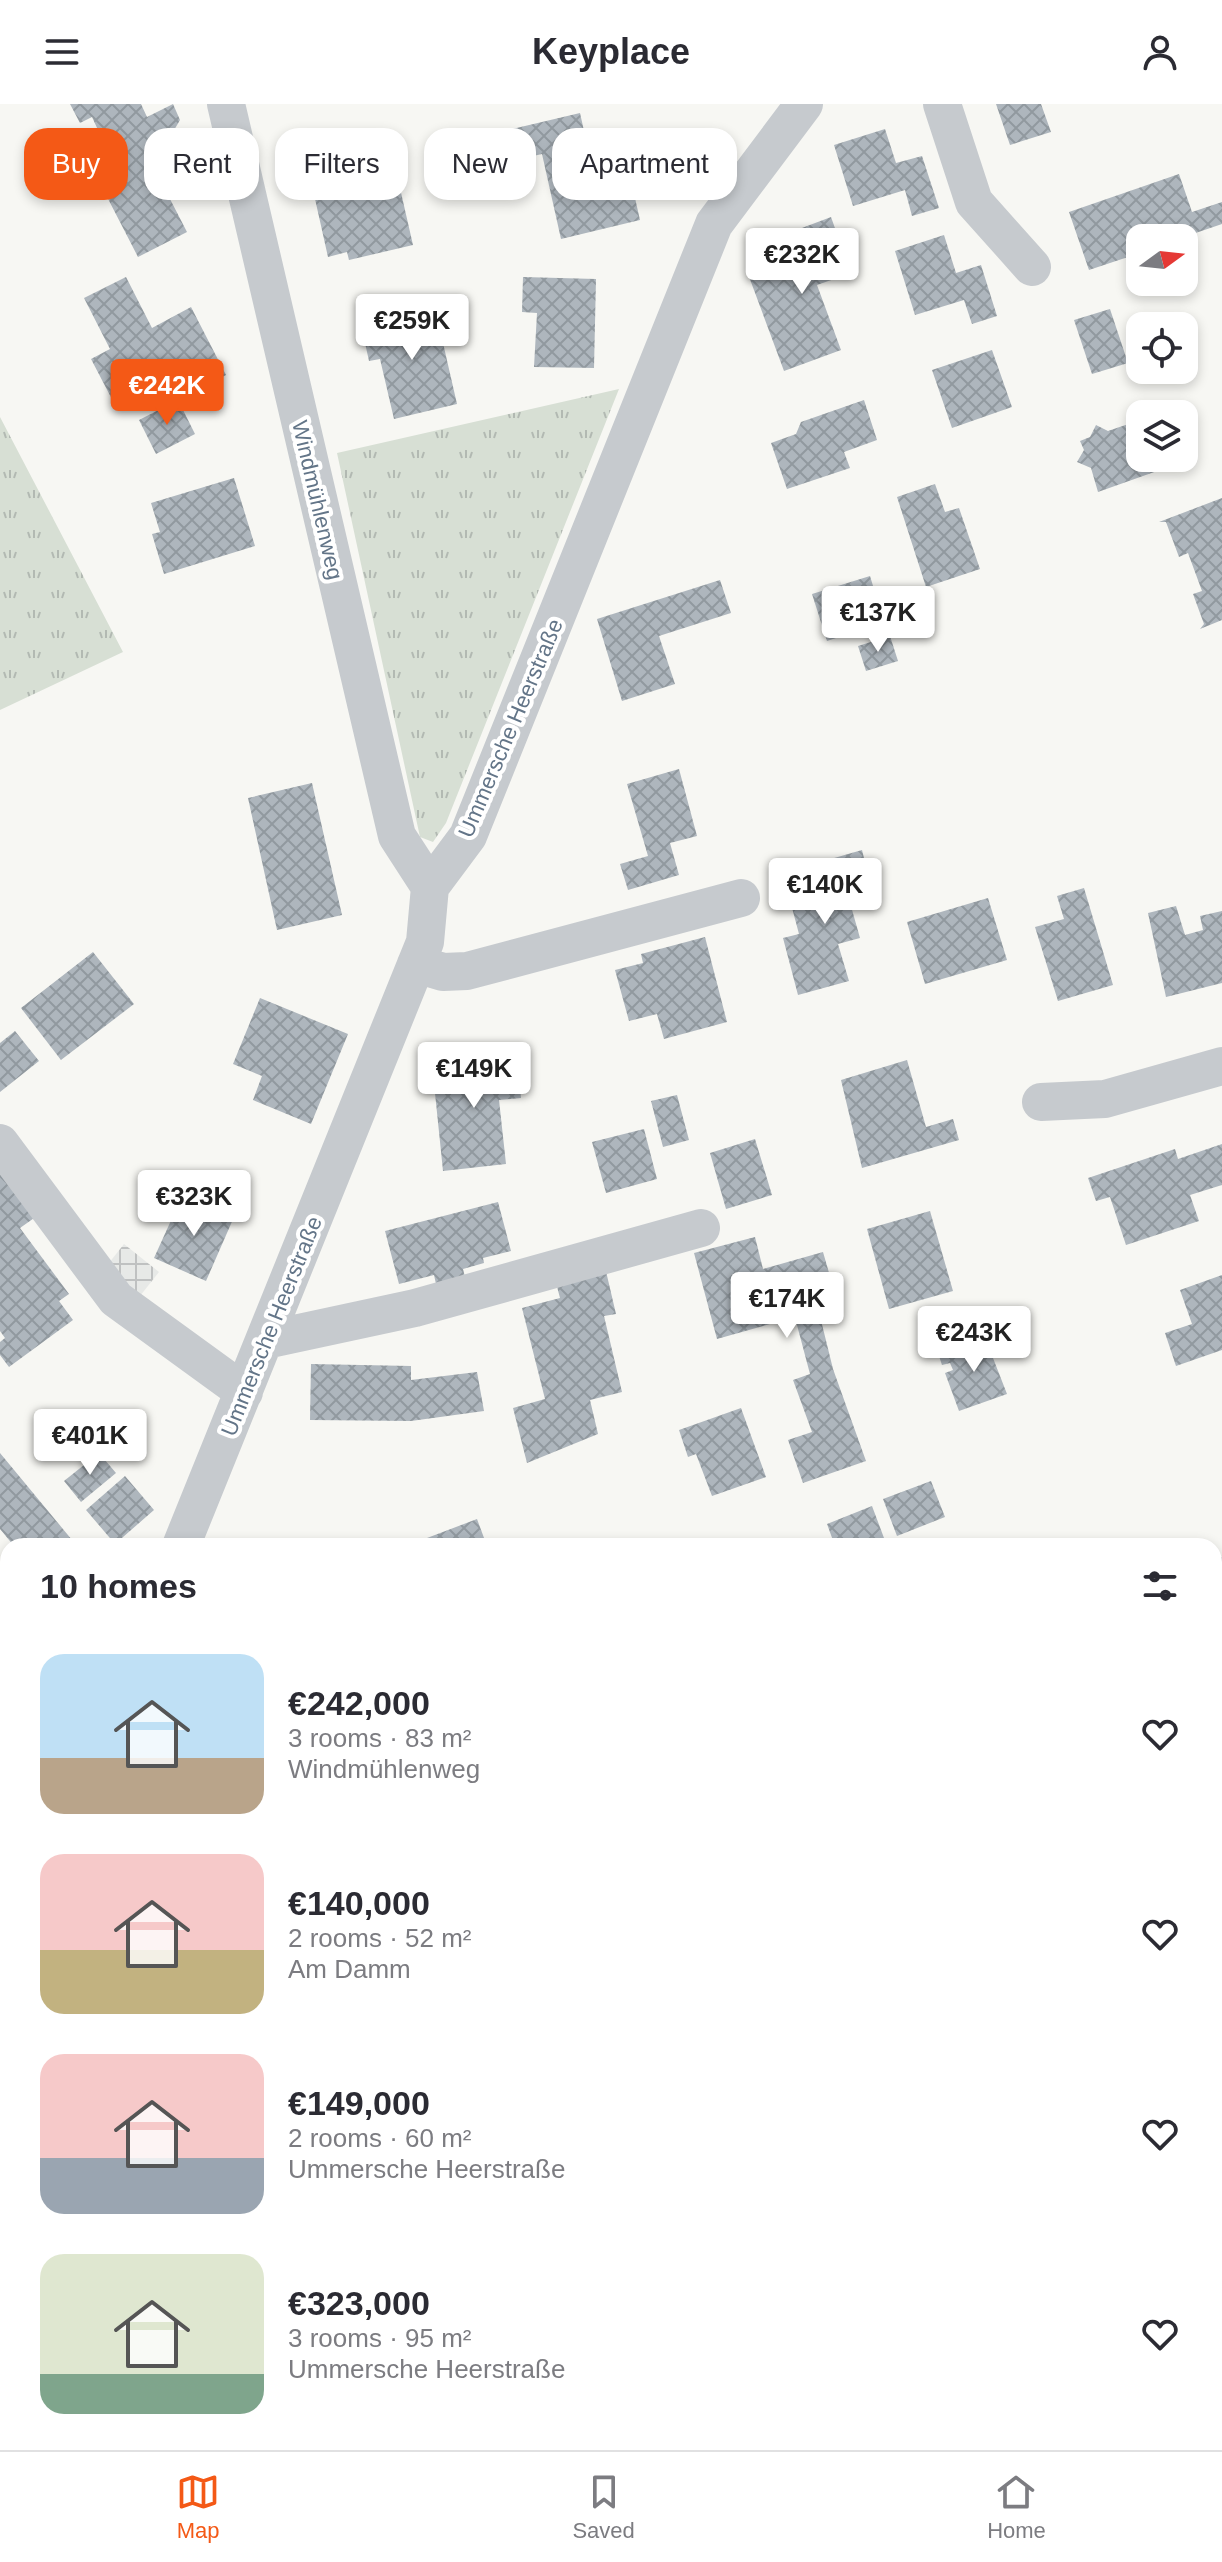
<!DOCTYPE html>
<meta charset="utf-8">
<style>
:root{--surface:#fff;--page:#f7f7f7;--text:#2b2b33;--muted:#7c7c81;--line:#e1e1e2;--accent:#f45916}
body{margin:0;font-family:Helvetica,sans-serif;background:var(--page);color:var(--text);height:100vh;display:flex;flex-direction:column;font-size:30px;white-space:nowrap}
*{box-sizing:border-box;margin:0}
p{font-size:26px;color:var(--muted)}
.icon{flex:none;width:44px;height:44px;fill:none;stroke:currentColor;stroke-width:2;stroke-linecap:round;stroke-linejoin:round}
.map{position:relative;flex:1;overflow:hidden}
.panel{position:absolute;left:0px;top:1434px;width:1222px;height:912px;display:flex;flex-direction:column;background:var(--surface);border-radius:24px 24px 0 0;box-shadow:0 4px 12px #0003}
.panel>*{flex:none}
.top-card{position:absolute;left:24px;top:24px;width:800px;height:72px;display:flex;gap:16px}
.needle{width:52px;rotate:75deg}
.buttons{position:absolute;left:1126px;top:120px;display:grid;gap:16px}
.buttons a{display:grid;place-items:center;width:72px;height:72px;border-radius:16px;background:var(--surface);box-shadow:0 4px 12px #0003;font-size:40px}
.price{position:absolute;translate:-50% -68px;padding:0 18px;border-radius:8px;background:#fff;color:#222;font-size:26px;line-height:52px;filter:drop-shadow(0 2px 4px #0008)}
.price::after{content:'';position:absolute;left:50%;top:48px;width:24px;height:18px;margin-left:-12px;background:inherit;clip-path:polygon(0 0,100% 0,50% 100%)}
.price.on{background:var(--accent);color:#fff}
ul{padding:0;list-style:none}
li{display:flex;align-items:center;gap:24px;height:200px;padding:0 40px}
li span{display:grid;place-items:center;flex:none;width:224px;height:160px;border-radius:24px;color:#555}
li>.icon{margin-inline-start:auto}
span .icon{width:96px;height:96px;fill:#fffc;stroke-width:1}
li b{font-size:34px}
h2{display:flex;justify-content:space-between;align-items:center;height:96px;padding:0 40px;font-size:34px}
.pill{padding:0 28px;border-radius:24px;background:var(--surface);box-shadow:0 4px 12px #0003;font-size:28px;line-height:72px}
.pill.on{background:var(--accent);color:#fff}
header{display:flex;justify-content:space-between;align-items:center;height:104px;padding:0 40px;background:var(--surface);font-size:36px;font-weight:600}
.menu{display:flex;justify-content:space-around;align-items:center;height:112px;border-top:2px solid var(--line);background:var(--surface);font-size:22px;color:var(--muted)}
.menu a{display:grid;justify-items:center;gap:4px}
.menu .on{color:var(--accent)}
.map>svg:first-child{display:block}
</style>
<header><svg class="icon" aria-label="menu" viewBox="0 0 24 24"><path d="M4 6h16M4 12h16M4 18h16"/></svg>Keyplace<svg class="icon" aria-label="person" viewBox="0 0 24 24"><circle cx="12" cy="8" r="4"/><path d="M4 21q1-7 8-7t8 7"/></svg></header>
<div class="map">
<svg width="1222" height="2346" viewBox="0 0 1222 2346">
<defs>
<pattern id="industrial-grid" width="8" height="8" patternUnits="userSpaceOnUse" patternTransform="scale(2)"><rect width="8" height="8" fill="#e7e9e7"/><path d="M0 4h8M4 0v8" fill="none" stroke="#bfc1c1"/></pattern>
<pattern id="grass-tufts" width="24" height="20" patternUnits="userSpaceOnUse" patternTransform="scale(2)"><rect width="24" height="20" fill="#d7dfd4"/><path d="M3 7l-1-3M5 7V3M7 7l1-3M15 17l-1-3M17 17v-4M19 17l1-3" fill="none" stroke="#b2b9b2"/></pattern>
<pattern id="building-cross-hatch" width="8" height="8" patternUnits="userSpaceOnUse" patternTransform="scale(2)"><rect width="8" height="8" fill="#aeb6bd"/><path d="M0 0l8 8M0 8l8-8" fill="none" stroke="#91999f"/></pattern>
</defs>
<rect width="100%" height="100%" fill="#f7f7f3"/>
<path fill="url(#industrial-grid)" d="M124,1140L159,1168L140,1192L105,1164Z"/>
<path fill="url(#grass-tufts)" d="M619,285L446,719L433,738L420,733L337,349Z
M0,313L123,548L0,606Z"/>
<path fill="url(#building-cross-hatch)" d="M70,0H141L147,13L173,0L180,16L153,62L187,128L138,153L104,87L122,78L92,13L80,19Z
M996,0H1041L1051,28L1010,41Z
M580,9L591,58L625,50L640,116L561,135L542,50L494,61L487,31Z
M885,25L896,59L922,52L939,104L912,112L905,86L853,102L834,41Z
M394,58L413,141L349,156L347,148L328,153L311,77Z
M1179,70L1192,108L1222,98V120L1181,134H1140V149L1089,166L1069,108Z
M831,113L851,169L817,181L841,246L784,267L748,170L803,150L794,127Z
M944,131L956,169L981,161L997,212L972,220L964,196L915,211L895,147Z
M126,173L152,224L191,203L226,271L178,296L167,275L115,301L91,255L110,245L84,194Z
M523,173L596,175L594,264L534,263L537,209L522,208Z
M435,204L457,300L394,315L380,255L369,257L361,221Z
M1110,205L1128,259L1092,270L1074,216Z
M992,246L1012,303L952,324L932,266Z
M178,296L195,330L156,350L139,316Z
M864,296L877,336L844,348L850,364L787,385L771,339L796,330L801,318Z
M1140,316V354H1153L1157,367L1098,388L1091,364L1077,358L1084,346L1080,337L1090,333L1096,321L1108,327Z
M234,374L255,442L164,470L152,430L160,428L151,399Z
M935,380L945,408L959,404L980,465L926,483L897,393Z
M1222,394V516L1200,525L1204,520L1193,490L1202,487L1188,449L1179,453L1166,418H1159Z
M870,472L884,518L827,537L812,490Z
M720,476L731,509L659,532L675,580L622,597L597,515Z
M890,532L898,557L866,567L858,542Z
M679,665L697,732L670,739L679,771L628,786L620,760L648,752L627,680Z
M312,679L342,811L277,826L248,694Z
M862,746L869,774L845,781L860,834L838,840L849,877L798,891L783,834L799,830L791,800L826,791L817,759Z
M1084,784L1113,881L1058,897L1035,823L1064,815L1057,792Z
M988,794L1007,856L925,880L907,818Z
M1176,802L1185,831L1203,826L1200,812L1222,807V879L1166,893L1148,809Z
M705,833L727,918L664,935L657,910L629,917L615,866L643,859L641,850Z
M93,848L134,900L61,956L21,904Z
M260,894L348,930L311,1020L253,996L262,972L233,960Z
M15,927L39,957L0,988V939Z
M517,951L521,994L499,996L506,1060L443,1067L432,960Z
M907,956L926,1023L953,1015L959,1036L862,1064L841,976Z
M677,991L689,1036L663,1043L651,997Z
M644,1025L657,1075L606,1089L592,1038Z
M755,1035L772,1091L726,1105L710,1049Z
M1222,1040V1081L1190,1091L1199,1117L1126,1141L1110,1093L1096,1097L1088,1074L1175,1045L1178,1055Z
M0,1062L37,1112L20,1124L69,1190L59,1197L73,1216L9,1263L0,1251V1238L5,1234L0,1227Z
M183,1090L234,1113L206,1177L154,1154Z
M498,1098L511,1147L483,1154L484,1159L463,1165L465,1173L436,1180L434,1171L399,1180L385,1127Z
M930,1107L953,1187L889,1205L867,1125Z
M755,1133L763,1165L823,1148L836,1193L817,1200L833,1265L866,1357L803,1379L788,1336L812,1328L793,1276L810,1270L793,1206L776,1211L777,1218L717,1235L694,1149Z
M605,1163L616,1210L604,1212L622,1288L590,1296L598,1330L527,1359L513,1304L545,1295L522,1204L560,1194L555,1175Z
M1222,1171V1246L1176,1262L1165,1229L1192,1220L1180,1186Z
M994,1233L1000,1251L993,1254L1007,1290L959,1307L945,1269L953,1266L950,1259L942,1261L939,1252Z
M311,1260L411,1262V1276L477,1268L484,1307L411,1317L310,1316Z
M741,1304L766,1373L712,1392L696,1350L688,1353L679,1326Z
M0,1349L77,1442H14L0,1425Z
M99,1349L116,1369L81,1398L64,1377Z
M125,1372L154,1406L115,1440L86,1406Z
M931,1377L945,1413L897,1432L883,1395Z
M872,1402L887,1442H835L827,1420Z
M477,1415L487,1442H406Z
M1,1461L8,1483V1515L0,1518Z
M1222,1541V1592L1214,1579V1546Z
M1214,1722L1222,1742V1802L1214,1805Z
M1222,1823V1924L1214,1927V1826Z
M139,2338H206L207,2346H139Z
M481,2338H624L623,2346H480Z
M761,2338H817V2346H761Z
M997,2338H1061L1064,2346H1000Z"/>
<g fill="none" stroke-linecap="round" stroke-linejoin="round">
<path stroke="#c6cace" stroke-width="38" d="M226,0L397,732L430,783
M942,0L974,98L1032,163
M416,860L443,868L467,867L741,794
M1041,998L1105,995L1222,962
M0,1039L116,1195L244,1288
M266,1236L415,1204L701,1124
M181,1442L425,838L430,783L468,732L714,120L804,0
M1214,1475L1222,1472
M0,1642L8,1640
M0,1699L8,1703
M6,1842L8,1854
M49,2338L50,2346
M684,2338V2346"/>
</g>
<g text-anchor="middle" stroke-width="8" stroke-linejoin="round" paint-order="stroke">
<g font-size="22" fill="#637588" stroke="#fff">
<text transform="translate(318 396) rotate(77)" y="8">Windmühlenweg</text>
<text transform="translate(510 624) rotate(-67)" y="8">Ummersche Heerstraße</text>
<text transform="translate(271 1222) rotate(-68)" y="8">Ummersche Heerstraße</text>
</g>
</g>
</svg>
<div class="buttons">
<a><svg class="needle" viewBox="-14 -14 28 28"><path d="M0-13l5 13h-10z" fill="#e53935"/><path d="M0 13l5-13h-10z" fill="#7c7c81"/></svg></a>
<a><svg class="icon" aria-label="locate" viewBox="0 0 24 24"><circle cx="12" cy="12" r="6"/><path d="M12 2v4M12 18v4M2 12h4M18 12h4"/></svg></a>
<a><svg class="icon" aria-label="layers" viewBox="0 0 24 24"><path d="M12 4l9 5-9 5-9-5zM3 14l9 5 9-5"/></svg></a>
</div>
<b class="price" style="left:802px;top:192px">€232K</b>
<b class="price" style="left:412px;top:258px">€259K</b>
<b class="price on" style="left:167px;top:323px">€242K</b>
<b class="price" style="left:878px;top:550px">€137K</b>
<b class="price" style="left:825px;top:822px">€140K</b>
<b class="price" style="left:474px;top:1006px">€149K</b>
<b class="price" style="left:194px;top:1134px">€323K</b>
<b class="price" style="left:787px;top:1236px">€174K</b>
<b class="price" style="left:974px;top:1270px">€243K</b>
<b class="price" style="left:90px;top:1373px">€401K</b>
<div class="top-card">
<a class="pill on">Buy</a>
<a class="pill">Rent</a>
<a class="pill">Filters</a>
<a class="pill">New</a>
<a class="pill">Apartment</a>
</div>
<section class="panel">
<h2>10 homes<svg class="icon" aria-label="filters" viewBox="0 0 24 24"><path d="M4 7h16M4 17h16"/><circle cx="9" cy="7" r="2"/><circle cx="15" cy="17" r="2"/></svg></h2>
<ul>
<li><span style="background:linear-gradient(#bfe0f5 65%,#b9a48a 0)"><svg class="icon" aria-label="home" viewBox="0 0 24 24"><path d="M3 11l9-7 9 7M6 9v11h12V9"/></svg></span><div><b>€242,000</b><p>3 rooms · 83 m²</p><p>Windmühlenweg</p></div><svg class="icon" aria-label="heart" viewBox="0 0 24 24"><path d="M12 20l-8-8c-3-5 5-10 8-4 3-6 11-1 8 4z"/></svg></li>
<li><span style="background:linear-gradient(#f6c9c9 60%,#c2b280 0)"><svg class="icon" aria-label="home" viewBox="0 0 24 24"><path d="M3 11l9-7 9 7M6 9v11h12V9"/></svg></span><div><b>€140,000</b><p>2 rooms · 52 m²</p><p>Am Damm</p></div><svg class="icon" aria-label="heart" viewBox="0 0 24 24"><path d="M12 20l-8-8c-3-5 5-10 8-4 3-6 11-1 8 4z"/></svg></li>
<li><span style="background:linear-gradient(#f6c9c9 65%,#9aa5b1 0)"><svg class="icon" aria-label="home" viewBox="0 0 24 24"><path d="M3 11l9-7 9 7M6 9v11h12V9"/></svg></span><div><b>€149,000</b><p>2 rooms · 60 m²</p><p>Ummersche Heerstraße</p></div><svg class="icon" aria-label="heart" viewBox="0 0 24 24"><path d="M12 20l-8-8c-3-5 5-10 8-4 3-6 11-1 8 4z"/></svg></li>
<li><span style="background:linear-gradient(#dfe7d0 75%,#7fa58c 0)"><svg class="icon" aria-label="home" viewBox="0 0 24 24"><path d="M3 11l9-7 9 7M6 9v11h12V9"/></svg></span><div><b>€323,000</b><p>3 rooms · 95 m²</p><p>Ummersche Heerstraße</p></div><svg class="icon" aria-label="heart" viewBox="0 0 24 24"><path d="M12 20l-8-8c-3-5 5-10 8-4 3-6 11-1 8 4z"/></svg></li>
</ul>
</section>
</div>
<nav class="menu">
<a class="on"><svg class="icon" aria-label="map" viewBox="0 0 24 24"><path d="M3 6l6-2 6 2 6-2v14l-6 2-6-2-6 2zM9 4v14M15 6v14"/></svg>Map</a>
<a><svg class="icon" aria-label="saved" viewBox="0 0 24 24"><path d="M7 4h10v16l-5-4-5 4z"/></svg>Saved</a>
<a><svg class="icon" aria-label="home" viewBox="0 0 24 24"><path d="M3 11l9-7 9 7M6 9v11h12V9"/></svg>Home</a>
</nav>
